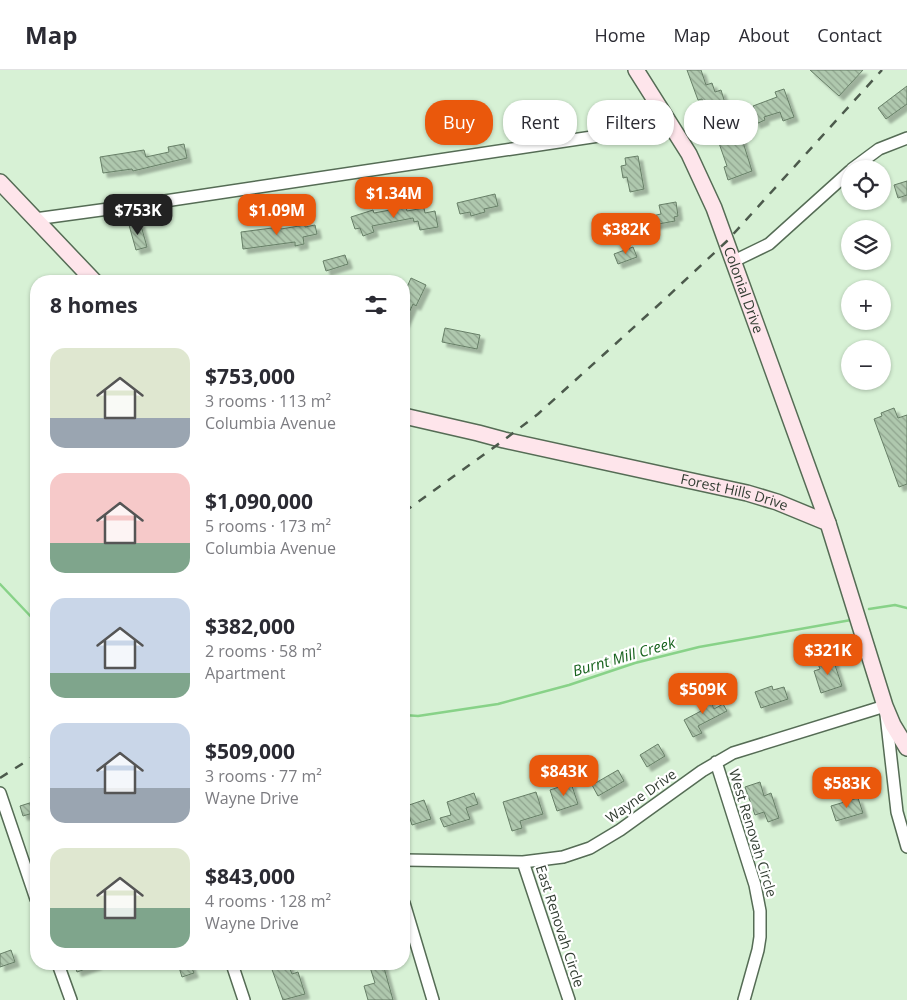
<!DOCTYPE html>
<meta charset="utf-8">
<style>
:root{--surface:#fff;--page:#f7f7f7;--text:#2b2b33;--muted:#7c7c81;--line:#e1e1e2;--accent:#ea580c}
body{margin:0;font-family:"Open Sans",sans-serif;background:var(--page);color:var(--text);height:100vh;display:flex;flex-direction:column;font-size:19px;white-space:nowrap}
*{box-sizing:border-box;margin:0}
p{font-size:16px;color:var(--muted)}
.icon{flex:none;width:28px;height:28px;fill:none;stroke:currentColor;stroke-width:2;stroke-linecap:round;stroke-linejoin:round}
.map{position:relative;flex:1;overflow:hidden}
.side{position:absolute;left:30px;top:205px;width:380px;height:695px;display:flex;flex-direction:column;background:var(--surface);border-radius:20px;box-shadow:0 1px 4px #0004}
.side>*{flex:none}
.top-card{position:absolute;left:425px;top:30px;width:406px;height:45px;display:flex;gap:10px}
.controls{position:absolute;left:841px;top:90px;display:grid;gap:10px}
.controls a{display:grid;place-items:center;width:50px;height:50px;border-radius:50%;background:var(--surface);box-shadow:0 1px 4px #0004;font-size:25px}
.price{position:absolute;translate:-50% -42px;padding:0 11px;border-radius:10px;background:var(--accent);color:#fff;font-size:16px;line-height:32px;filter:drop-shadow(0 1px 2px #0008)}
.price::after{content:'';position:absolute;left:50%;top:30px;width:15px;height:11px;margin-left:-8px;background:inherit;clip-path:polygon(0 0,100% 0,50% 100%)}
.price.current{background:#222;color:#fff}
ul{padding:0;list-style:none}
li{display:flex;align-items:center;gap:15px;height:125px;padding:0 20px}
li span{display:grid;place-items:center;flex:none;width:140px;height:100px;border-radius:15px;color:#555}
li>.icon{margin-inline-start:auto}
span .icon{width:60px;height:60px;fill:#fffc;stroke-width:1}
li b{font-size:21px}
h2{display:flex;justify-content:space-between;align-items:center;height:60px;padding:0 20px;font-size:21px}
.chip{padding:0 18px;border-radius:20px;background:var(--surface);box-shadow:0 1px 4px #0004;font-size:18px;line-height:45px}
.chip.current{background:var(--accent);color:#fff}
header{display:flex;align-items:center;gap:30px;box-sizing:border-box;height:70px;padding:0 25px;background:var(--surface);border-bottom:1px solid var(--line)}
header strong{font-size:24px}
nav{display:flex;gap:28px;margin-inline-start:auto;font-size:18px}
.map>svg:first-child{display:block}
</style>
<header>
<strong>Map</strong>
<nav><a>Home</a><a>Map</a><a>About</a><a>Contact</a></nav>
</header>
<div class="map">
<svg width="907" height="930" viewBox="0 0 907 930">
<defs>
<pattern id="building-back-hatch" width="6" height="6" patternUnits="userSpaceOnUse" patternTransform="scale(1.25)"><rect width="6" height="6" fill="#afc8ae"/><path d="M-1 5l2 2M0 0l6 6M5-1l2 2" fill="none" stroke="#8fa48e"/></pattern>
<filter id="shadow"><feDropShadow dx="4.5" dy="4.5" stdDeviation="1" flood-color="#0004"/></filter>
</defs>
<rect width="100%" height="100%" fill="#d7f1d5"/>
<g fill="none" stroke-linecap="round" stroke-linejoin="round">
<path stroke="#88d288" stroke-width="2.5" d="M0,514L36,552
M869,539L895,535L907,538
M404,645L418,646L498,634L569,615L635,593L699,577L851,550"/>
</g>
<path fill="url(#building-back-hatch)" stroke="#677f67" filter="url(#shadow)" d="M687,0H701L706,15L712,13L715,22L721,20L725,33L719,35L720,38L706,43L702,29L698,30Z
M810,0H863L839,26Z
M907,16V34L886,49L878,38Z
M784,19L794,47L783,51L780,42L764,47L765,50L756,54L753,46L757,45L753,36L777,27L775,22Z
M727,54L729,59L738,56L752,101L728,110L724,97L727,96L714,59Z
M184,74L187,88L133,101L132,99L103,103L100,87L144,80L146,87L169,82L168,77Z
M638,86L644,119L630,122L627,107L623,108L621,96L626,95L625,88Z
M907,111V125L898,128L894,115Z
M495,124L498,136L484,139L485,142L471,146L470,142L460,144L457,133Z
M676,132L678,146L674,147L675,151L653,155L652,146L661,144L659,135Z
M406,137L407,141L424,138L425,143L435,141L438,157L420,160L418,151L414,152L413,148L372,156L374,162L363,166L360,158L355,159L351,147L373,140L374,143Z
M140,152L147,177L136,180L129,155Z
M305,155V157L315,155L317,164L303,167L304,174L295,176V172L243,179L241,162L280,157L281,159Z
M633,177L637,187L618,194L614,184Z
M345,185L348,194L326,201L323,191Z
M411,208L426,215L416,236L413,234L404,254V224Z
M445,258L480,265L477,279L442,272Z
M894,338L898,348L907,345V414L899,417L874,349L882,346L881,343Z
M833,589L842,616L821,623L814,601L820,599L818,594Z
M772,616L773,620L784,617L788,629L761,638L755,622Z
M707,624L714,639L723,634L727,641L698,656L702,663L693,667L684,650L701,641L696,630Z
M658,674L665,686L647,697L640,685Z
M618,700L624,711L598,726L592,715Z
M760,712L764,726L771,723L779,748L768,752L764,742L755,745L745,717Z
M571,713L578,734L557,741L550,720Z
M536,722L543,744L520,751L522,758L512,761L503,732Z
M474,723L478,734L466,738L470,749L444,757L440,748L451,745L447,732Z
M858,728L863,743L836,751L831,736Z
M424,730L431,749L412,755L406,736Z
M36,731V742L23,746L20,736Z
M11,880L15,892L0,897V884Z
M74,894H97V895L77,902Z
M178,894H190L194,903L182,907Z
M270,894H288L292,904L298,902L305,924L283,930Z
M369,894H383L393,930H368L364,916L375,913Z"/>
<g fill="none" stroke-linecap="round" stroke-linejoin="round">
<defs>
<path id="street" d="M852,99L879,79L907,68
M35,149L145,134L672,55
M734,191L769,174L850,101
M716,692L755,815L760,841V867L758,880L744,930
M0,723L36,829
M404,790L523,792L563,787L590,778L620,760L702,701L733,683L885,636L897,742L907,777
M523,792L569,930
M404,833L433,930
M58,894L71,930
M232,894L244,930"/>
<g id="secondary">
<path id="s1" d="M636,0L689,84L714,138L828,453"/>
<path d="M0,112L94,211"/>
<path id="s2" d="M404,346L478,363L504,370L747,423L777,432L828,453L885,636L893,655L907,678"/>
</g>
</defs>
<use href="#street" stroke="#556c55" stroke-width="14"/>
<use href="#secondary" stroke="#556c55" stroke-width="18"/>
<use href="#street" stroke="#fff" stroke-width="11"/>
<use href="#secondary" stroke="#fee5eb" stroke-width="15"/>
<path stroke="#4c5a4c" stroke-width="2.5" stroke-dasharray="9 9" stroke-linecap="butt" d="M404,442L504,370L538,344L665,229L727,171L882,0
M0,708L36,685"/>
</g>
<g text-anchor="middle" stroke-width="4.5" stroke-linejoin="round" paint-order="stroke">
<g font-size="14" fill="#313c31" stroke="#fff">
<text dy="5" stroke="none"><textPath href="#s1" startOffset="246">Colonial Drive</textPath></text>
<text dy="5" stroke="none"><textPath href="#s2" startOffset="339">Forest Hills Drive</textPath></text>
<text transform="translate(641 726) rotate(-35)" y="5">Wayne Drive</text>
<text transform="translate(753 763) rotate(73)" y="5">West Renovah Circle</text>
<text transform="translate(560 856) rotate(72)" y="5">East Renovah Circle</text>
</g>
<g font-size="15" font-style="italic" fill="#18631e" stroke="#fff">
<text transform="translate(624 587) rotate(-16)" y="5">Burnt Mill Creek</text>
</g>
</g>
</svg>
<div class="controls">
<a><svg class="icon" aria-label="locate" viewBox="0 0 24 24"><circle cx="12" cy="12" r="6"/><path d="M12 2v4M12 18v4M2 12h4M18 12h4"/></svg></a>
<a><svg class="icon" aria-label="layers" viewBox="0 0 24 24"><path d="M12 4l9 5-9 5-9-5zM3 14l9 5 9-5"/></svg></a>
<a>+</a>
<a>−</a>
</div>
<b class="price" style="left:394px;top:149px">$1.34M</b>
<b class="price current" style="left:138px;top:166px">$753K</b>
<b class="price" style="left:277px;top:166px">$1.09M</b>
<b class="price" style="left:626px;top:185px">$382K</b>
<b class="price" style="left:828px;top:606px">$321K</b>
<b class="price" style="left:703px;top:645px">$509K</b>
<b class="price" style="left:564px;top:727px">$843K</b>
<b class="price" style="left:847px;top:739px">$583K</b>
<div class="top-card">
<a class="chip current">Buy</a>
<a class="chip">Rent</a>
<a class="chip">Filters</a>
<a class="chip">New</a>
</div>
<section class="side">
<h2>8 homes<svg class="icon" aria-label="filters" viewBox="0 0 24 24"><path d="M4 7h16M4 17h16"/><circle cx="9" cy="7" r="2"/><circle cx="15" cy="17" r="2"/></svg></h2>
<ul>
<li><span style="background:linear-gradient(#dfe7d0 70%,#9aa5b1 0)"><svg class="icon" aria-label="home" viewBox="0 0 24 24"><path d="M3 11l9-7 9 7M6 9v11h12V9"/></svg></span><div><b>$753,000</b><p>3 rooms · 113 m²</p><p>Columbia Avenue</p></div></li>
<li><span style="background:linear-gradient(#f6c9c9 70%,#7fa58c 0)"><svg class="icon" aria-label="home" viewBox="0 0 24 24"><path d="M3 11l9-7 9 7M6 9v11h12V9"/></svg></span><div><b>$1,090,000</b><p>5 rooms · 173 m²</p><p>Columbia Avenue</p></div></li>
<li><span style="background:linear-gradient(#c9d6e8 75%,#7fa58c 0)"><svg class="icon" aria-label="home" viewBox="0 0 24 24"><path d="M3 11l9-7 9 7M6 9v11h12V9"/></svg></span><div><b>$382,000</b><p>2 rooms · 58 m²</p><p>Apartment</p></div></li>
<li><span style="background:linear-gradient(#c9d6e8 65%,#9aa5b1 0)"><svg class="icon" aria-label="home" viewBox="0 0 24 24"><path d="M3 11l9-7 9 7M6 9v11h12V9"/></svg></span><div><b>$509,000</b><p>3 rooms · 77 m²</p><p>Wayne Drive</p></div></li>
<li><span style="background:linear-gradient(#dfe7d0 60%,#7fa58c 0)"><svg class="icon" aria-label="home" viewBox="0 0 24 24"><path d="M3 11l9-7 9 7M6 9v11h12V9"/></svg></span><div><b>$843,000</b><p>4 rooms · 128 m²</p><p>Wayne Drive</p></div></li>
</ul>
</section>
</div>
